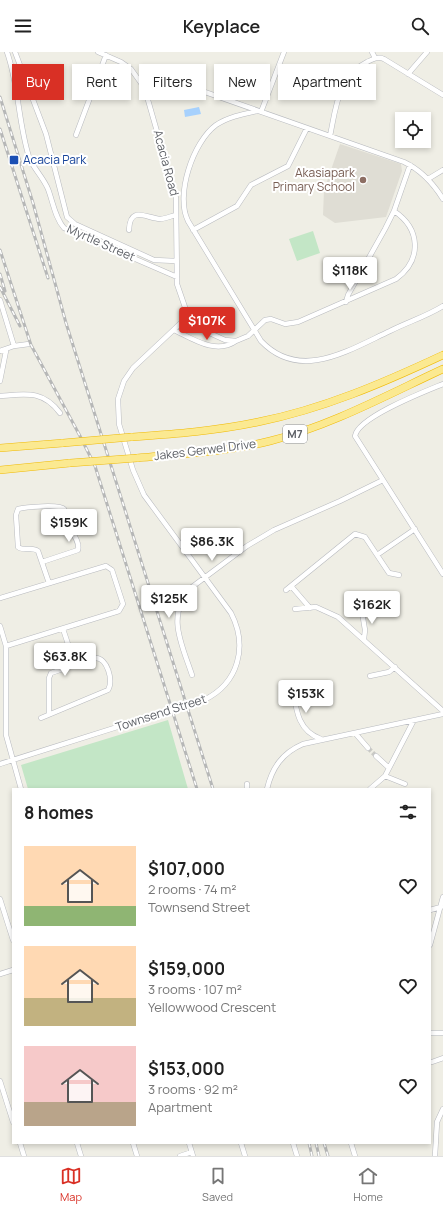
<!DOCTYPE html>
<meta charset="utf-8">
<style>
:root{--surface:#fff;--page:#f6f6f6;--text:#222;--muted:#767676;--line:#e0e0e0;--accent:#d93025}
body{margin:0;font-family:Manrope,sans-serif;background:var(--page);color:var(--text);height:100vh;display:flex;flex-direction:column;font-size:15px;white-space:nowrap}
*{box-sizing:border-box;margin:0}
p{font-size:13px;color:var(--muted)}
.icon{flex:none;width:22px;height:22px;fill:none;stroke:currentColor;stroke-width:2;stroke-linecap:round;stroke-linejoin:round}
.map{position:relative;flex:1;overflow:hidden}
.details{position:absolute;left:12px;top:736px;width:419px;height:356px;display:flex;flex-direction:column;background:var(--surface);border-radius:0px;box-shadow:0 2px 6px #0003}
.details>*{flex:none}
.top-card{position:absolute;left:12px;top:12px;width:419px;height:36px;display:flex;gap:8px}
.buttons{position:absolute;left:395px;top:60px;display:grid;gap:8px}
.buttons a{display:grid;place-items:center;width:36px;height:36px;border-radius:0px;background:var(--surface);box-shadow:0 2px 6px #0003;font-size:20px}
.price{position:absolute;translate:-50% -34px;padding:0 9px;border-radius:4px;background:#fff;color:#222;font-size:13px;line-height:26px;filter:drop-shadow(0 1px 2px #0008)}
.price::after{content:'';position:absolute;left:50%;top:24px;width:12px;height:9px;margin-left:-6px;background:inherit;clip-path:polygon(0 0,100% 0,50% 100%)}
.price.current{background:var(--accent);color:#fff}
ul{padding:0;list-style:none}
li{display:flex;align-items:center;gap:12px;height:100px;padding:0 12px}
li span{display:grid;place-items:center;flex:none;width:112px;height:80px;border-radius:0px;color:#555}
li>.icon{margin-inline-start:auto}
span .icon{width:48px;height:48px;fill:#fffc;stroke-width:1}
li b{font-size:17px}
h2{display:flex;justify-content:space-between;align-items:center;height:48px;padding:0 12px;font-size:17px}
.tag{padding:0 14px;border-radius:0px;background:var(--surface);box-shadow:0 2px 6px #0003;font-size:14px;line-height:36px}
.tag.current{background:var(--accent);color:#fff}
header{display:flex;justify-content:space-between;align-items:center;height:52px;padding:0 12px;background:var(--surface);font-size:18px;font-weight:600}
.dock{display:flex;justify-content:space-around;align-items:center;height:56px;border-top:1px solid var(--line);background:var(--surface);font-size:11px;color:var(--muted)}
.dock a{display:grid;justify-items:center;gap:2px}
.dock .current{color:var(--accent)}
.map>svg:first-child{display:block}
</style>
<header><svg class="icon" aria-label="menu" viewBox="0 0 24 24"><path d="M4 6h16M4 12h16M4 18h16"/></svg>Keyplace<svg class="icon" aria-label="search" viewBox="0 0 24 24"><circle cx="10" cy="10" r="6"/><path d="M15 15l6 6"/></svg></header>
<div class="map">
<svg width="443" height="1104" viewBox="0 0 443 1104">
<rect width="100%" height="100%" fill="#efeee5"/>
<path fill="#dfddd4" d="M340,92L401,112L402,119L386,165L335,171L323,163L324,138Z"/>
<path fill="#c3e6c6" d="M313,179L320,201L297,209L289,187Z
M168,668L188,737H28L21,713Z"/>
<path fill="#a7d1fd" d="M199,55L201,62L185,65L184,58Z"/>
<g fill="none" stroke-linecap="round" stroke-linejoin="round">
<path stroke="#cacac5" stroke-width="4.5" stroke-dasharray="4.5 2" stroke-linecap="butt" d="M368,696L376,704"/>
<defs>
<path id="minor" d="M7,0C19,34 18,70 29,105C33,116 43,125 48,137C53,150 55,166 64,176L177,225
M15,0L46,82L67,165L75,172L154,208L176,209
M98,0L121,10L131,17L141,31L148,48L176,146L177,232L187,261L183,269L133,316L124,329L118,347L119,372L133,418L144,443L231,561C248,594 239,631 204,648
M372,0L375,6
M148,20L404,110C421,118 433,131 443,147
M408,22L427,0
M257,59C243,62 228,65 216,73C193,90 175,143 188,169L261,289C300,330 349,298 390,279C408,270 427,264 443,254
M261,60L284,0
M76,83L106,3
M330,84C336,55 338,24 367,10C373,7 378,4 384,7L443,43
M428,127L443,118
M129,178C130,153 146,166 160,167C165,167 171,164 176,163
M193,178L237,154L251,133L288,114L307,76
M0,248L14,294
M346,250L348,243L385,177L394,159L410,113
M183,269L225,288L236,289L248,284L265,268L271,267L285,272L298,270L396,227C422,208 421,177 394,159
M174,278C193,287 216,303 236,289
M0,299L14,294L29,292
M0,329L6,299
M443,332C426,339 358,365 355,384L443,522
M0,344C26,342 43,338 60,361
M377,503L415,477
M42,510L78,498C80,490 73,482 69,475C66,470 67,462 64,457C61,452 25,455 18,457L16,463L18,495C24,500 32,494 38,499L49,531
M291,534L310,556
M286,538L355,482L365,485L389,521L399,523
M0,546L106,514L112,518L123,552L119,559L6,594
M295,557L316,555L338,565L443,659
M362,560L365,578L364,587
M0,574L6,594V683L21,737
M63,577L75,613
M192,623C182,592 165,563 192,535L247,494L274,478L340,449L383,428
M370,624L389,620L395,615
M293,637C296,658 298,679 321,687
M41,666L108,638C114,629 107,605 95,606L51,621L49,626V662
M355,681L368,696
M376,704L388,715
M0,712L168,659
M385,724L405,732
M247,737V732
M267,737C272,716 282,701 303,692L443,662
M370,737L385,724L414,668
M0,847L13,888
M430,858L441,855
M430,893L443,845
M0,922L13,918
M430,981H443
M432,1010L443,1006
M0,1029L13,1070
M20,1091L24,1104
M77,1091L81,1104
M133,1091L137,1104
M189,1091L193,1104
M241,1091L245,1104
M293,1091L297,1104
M351,1091L355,1104
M180,1104L192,1100
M435,1104L437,1070L443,1057"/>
<path id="highway" d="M131,385C173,382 216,379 258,370C323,357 383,331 443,303
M0,396L63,391
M137,406C182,402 226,400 270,389C330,374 387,343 443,317
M0,418L70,411"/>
</defs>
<use href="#minor" stroke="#b8babf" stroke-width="5.5"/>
<use href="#highway" stroke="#f0ba05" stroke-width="8"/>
<use href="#minor" stroke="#fff" stroke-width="4.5"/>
<use href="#highway" stroke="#fbe991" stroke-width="7"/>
<defs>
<path id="rail" d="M0,45L33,151L66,271L213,737
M0,77L48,226
M0,198L31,293L80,384L95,414L197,737
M0,222L5,239
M0,235L20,274
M309,1091L312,1104
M316,1091L319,1104
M324,1091L328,1104"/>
</defs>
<use href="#rail" stroke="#b6b7b7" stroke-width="3"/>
<use href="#rail" stroke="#fff" stroke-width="1.5" stroke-dasharray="4.5" stroke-linecap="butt"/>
<defs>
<path id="minor-bridge" d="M168,659L204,648"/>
<path id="highway-bridge" d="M63,391L131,385
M70,411L137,406"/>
</defs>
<use href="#minor-bridge" stroke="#b8babf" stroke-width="5.5" stroke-linecap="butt"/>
<use href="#highway-bridge" stroke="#f0ba05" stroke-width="8" stroke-linecap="butt"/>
<use href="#minor-bridge" stroke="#fff" stroke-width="4.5"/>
<use href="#highway-bridge" stroke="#fbe991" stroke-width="7"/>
</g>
<rect fill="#1a4fb4" stroke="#fff" stroke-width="1.5" x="9" y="103" width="10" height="10" rx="2"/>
<circle fill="#8d6e63" stroke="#fff" stroke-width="1.5" cx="363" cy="128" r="4"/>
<g text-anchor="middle" stroke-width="4" stroke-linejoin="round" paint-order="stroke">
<rect fill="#fff" stroke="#8e9094" stroke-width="1" x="283" y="373" width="24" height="18" rx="3"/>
<g font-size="11" font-weight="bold" fill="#5d6066">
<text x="295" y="386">M7</text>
</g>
<g font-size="12" fill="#164399" stroke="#fff" text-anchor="start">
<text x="23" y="112">Acacia Park</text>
</g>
<g font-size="12" fill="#5d6066" stroke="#fff">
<text transform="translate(166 111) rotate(75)" y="4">Acacia Road</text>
<text transform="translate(101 191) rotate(24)" y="4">Myrtle Street</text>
<text transform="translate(205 398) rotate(-7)" y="4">Jakes Gerwel Drive</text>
<text transform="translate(161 661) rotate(-18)" y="4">Townsend Street</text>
</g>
<g font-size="12" fill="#785e54" stroke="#fff" text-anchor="end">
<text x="355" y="125">Akasiapark<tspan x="355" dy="14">Primary School</tspan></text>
</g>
</g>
</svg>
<div class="buttons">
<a><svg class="icon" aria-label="locate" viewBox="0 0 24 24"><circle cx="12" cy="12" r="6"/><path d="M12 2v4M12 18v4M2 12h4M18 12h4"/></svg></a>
</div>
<b class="price" style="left:350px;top:239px">$118K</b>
<b class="price current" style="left:207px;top:289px">$107K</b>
<b class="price" style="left:69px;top:491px">$159K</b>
<b class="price" style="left:212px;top:510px">$86.3K</b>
<b class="price" style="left:169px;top:567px">$125K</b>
<b class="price" style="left:372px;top:573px">$162K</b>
<b class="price" style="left:65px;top:625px">$63.8K</b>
<b class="price" style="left:306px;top:662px">$153K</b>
<div class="top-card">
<a class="tag current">Buy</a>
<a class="tag">Rent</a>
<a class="tag">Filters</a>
<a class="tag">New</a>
<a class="tag">Apartment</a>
</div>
<section class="details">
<h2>8 homes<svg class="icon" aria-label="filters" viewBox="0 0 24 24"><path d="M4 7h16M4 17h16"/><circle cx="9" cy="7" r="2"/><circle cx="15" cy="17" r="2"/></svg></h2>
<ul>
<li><span style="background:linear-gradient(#ffd9b3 75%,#8fb573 0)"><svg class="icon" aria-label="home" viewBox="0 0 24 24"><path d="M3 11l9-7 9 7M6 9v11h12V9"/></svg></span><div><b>$107,000</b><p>2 rooms · 74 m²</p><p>Townsend Street</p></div><svg class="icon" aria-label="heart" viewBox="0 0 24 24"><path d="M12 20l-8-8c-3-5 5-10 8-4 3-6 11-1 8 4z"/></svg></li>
<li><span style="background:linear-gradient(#ffd9b3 65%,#c2b280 0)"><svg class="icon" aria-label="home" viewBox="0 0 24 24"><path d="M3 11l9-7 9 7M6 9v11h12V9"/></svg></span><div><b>$159,000</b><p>3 rooms · 107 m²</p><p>Yellowwood Crescent</p></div><svg class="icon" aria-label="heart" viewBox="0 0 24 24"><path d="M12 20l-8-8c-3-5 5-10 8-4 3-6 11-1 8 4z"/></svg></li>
<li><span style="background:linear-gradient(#f6c9c9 70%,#b9a48a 0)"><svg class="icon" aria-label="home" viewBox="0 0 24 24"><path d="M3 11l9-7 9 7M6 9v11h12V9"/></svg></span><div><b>$153,000</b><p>3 rooms · 92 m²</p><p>Apartment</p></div><svg class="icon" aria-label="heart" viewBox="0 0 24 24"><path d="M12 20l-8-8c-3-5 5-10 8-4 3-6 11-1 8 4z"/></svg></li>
</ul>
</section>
</div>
<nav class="dock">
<a class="current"><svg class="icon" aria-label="map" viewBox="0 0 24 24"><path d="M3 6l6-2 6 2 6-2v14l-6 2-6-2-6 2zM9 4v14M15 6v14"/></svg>Map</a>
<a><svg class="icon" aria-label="saved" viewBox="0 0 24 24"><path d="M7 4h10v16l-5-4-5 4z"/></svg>Saved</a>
<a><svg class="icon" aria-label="home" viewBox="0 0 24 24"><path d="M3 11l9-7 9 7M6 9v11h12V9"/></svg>Home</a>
</nav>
